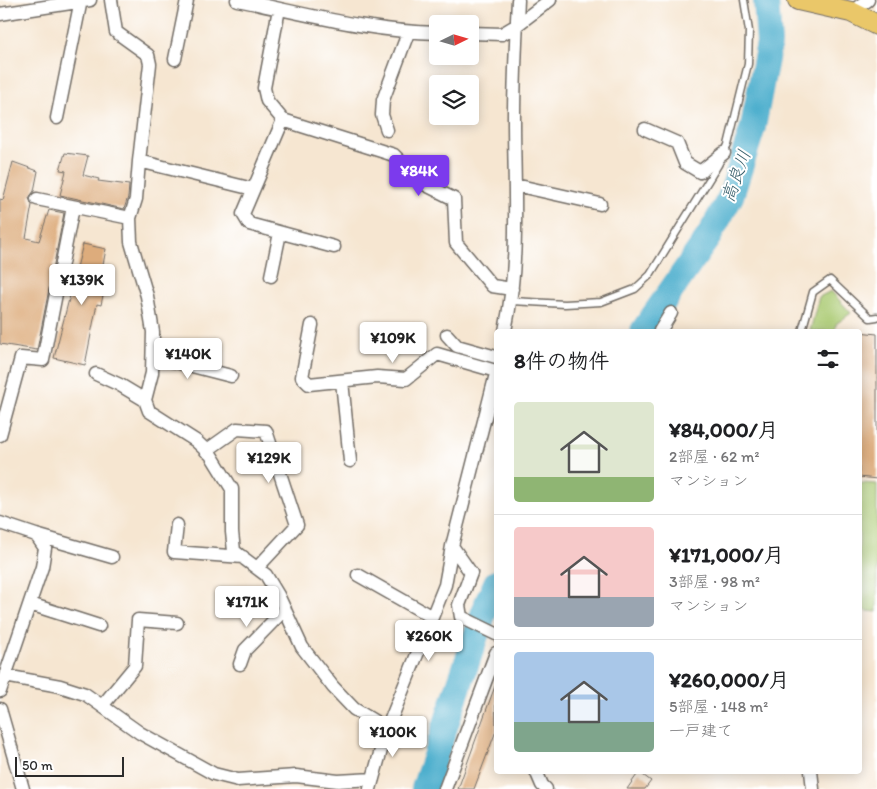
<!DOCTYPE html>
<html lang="ja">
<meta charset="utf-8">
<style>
:root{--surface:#fff;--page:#f6f6f6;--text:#202124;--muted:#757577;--line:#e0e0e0;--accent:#7c3aed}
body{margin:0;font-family:Itim,"Klee One",sans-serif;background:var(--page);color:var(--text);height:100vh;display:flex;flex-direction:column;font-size:19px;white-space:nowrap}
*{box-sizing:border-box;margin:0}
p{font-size:16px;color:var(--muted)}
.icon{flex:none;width:28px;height:28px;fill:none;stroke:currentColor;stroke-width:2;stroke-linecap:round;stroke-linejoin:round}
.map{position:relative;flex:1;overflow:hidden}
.details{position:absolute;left:494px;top:329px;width:368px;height:445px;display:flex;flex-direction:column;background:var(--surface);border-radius:5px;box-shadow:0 2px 12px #0003}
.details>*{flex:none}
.needle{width:32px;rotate:85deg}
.fabs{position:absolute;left:429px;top:15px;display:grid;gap:10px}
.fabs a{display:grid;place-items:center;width:50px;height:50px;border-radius:5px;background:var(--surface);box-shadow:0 2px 12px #0003;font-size:25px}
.scale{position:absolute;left:15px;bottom:12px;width:109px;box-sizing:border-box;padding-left:5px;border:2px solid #2b2b2b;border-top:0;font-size:14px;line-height:18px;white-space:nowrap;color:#2b2b2b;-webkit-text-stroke:4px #fff;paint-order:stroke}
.price{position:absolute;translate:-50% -42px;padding:0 11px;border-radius:5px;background:#fff;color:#222;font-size:16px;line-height:32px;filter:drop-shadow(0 1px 2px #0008)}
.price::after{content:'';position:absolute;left:50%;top:30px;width:15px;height:11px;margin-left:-8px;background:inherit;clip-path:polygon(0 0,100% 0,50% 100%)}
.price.current{background:var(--accent);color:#fff}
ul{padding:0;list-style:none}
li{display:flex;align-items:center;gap:15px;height:125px;padding:0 20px}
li+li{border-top:1px solid var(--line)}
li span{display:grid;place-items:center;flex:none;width:140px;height:100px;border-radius:5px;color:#555}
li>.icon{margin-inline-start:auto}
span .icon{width:60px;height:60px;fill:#fffc;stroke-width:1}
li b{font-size:21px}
h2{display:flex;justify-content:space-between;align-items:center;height:60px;padding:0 20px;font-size:21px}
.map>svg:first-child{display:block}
</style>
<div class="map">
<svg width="877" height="789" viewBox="0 0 877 789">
<rect width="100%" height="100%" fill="#fff"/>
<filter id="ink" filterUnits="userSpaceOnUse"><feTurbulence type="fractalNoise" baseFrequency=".02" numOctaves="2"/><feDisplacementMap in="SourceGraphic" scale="10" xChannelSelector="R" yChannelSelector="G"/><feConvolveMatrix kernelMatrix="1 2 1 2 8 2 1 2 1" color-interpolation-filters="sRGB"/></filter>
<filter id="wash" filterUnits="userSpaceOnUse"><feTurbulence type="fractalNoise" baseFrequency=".0096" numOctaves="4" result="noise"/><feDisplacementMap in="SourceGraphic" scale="20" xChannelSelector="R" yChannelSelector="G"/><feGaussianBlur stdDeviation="1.12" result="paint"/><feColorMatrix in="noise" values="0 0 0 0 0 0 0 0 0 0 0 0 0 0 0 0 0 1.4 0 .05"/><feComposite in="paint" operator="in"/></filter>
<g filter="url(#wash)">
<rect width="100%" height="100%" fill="#f6e6d1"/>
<path fill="#aaca72" stroke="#6a7a4e" d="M831,291L851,313L836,324L835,331H810L819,297Z
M859,483L877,484V612L859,610Z"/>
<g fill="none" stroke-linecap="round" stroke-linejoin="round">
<path stroke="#4eafcd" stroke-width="26" d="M643,331L709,236L731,196L753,127L769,43L766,0
M424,789L487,603L496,583"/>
</g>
<g id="blocks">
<path fill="#ddac7c" d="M65,153L88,156L83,175L99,179L98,181L129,185L128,197L124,209L60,195L66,171L60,170Z
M13,162L38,171L34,191L29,198L32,205L26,238L39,241L49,210L64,213L37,350L0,344V199L3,200Z
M83,244L106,249L101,275L107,276L101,305L97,304L85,365L54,358Z
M859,332L877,334V479L859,477Z
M495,686L496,731L474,789H458Z
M639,772L651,781L645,789H627Z"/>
</g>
</g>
<g filter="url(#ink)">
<use href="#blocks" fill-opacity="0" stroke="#726c65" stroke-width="1"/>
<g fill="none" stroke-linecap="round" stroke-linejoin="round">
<defs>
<path id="lane" d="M512,301L565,304L601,302L635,289L650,275L718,165L728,145L748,64L749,31L744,0
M802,331L813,292L830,280L870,318L877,317"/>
<path id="street" d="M111,0L116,32L148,55L150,64L139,161
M237,0C303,13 369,32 438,33
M279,9L264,88L267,101L283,120L243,214L249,224L334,247
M851,12L868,0
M0,14L90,0
M470,33L502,34L517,25L550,0
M175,59L187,0
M57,118L81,0
M283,120L394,155L422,183L454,199L456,243L492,286L512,289
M645,129L677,143L685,163L700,172L724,153
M387,130L382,115L383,100L408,33
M515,185L600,204
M253,189L139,161L136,199L130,218L131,242L147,296L153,332L152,373L145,400L149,411L196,441L211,455L232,489V532L234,551L266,575L278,595L302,647L333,687L354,709L387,729
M37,199L130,218
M271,276L280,233
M312,325L302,377L309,384L377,377L406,379L437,354L496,371
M505,331C520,261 514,190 514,118C514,79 516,39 518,0
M660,331L671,313
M447,335L457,346L496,357
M153,356L231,376
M96,374L120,385L145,400
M342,381L350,461
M0,435L21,358L43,360L73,207
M206,451L237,429L266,431L297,525L257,568
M0,523L36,535L45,548L42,567L0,691
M177,525L174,552L243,557
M36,535L112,557
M452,546L471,573L459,605L461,617L496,634
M358,575L432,617
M30,604L99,626
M240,664L245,650L285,609
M5,676L60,686L85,694L140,733L214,774L238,780L296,776L338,781L373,779
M102,706L135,666L138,620L177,623
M0,709L23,789
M536,771L542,785L546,789
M811,771L813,789
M370,789L387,729L445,585L452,546L496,374
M445,789L496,653"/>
<path id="primary" d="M798,0L851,12L877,25"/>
</defs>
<use href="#lane" stroke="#726c65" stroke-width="9"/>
<use href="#street" stroke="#726c65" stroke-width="15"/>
<use href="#primary" stroke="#726c65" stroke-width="22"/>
<use href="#lane" stroke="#fff" stroke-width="6"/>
<use href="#street" stroke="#fff" stroke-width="12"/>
<use href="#primary" stroke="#eac769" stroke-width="20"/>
</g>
</g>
<g text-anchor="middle" stroke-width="4" stroke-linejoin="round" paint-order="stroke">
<g font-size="18" font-style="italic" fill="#39606c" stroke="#fff">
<text transform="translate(736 176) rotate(-70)" y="6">高良川</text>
</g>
</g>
</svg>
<div class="fabs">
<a><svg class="needle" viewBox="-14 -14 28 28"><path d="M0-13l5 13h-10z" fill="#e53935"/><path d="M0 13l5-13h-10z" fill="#757577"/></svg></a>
<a><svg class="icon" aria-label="layers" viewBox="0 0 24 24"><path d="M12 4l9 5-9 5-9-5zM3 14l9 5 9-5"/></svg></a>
</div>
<div class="scale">50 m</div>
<b class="price current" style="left:419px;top:197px">¥84K</b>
<b class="price" style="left:82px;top:306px">¥139K</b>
<b class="price" style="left:393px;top:364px">¥109K</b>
<b class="price" style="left:188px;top:380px">¥140K</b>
<b class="price" style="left:269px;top:484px">¥129K</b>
<b class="price" style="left:247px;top:628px">¥171K</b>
<b class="price" style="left:429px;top:662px">¥260K</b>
<b class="price" style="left:393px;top:758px">¥100K</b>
<section class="details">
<h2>8件の物件<svg class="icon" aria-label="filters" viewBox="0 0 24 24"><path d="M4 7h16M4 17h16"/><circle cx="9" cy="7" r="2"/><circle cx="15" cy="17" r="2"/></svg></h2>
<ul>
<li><span style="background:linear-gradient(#dfe7d0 75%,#8fb573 0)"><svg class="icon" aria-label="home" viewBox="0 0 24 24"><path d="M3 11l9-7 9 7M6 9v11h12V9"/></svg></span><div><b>¥84,000/月</b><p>2部屋 · 62 m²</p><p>マンション</p></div></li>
<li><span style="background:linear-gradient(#f6c9c9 70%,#9aa5b1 0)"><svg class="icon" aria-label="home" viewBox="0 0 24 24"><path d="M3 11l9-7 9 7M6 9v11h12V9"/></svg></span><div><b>¥171,000/月</b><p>3部屋 · 98 m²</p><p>マンション</p></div></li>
<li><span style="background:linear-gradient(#a9c7e8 70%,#7fa58c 0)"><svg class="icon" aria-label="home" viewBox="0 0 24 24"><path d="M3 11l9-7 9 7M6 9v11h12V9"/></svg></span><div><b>¥260,000/月</b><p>5部屋 · 148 m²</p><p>一戸建て</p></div></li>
</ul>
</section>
</div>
